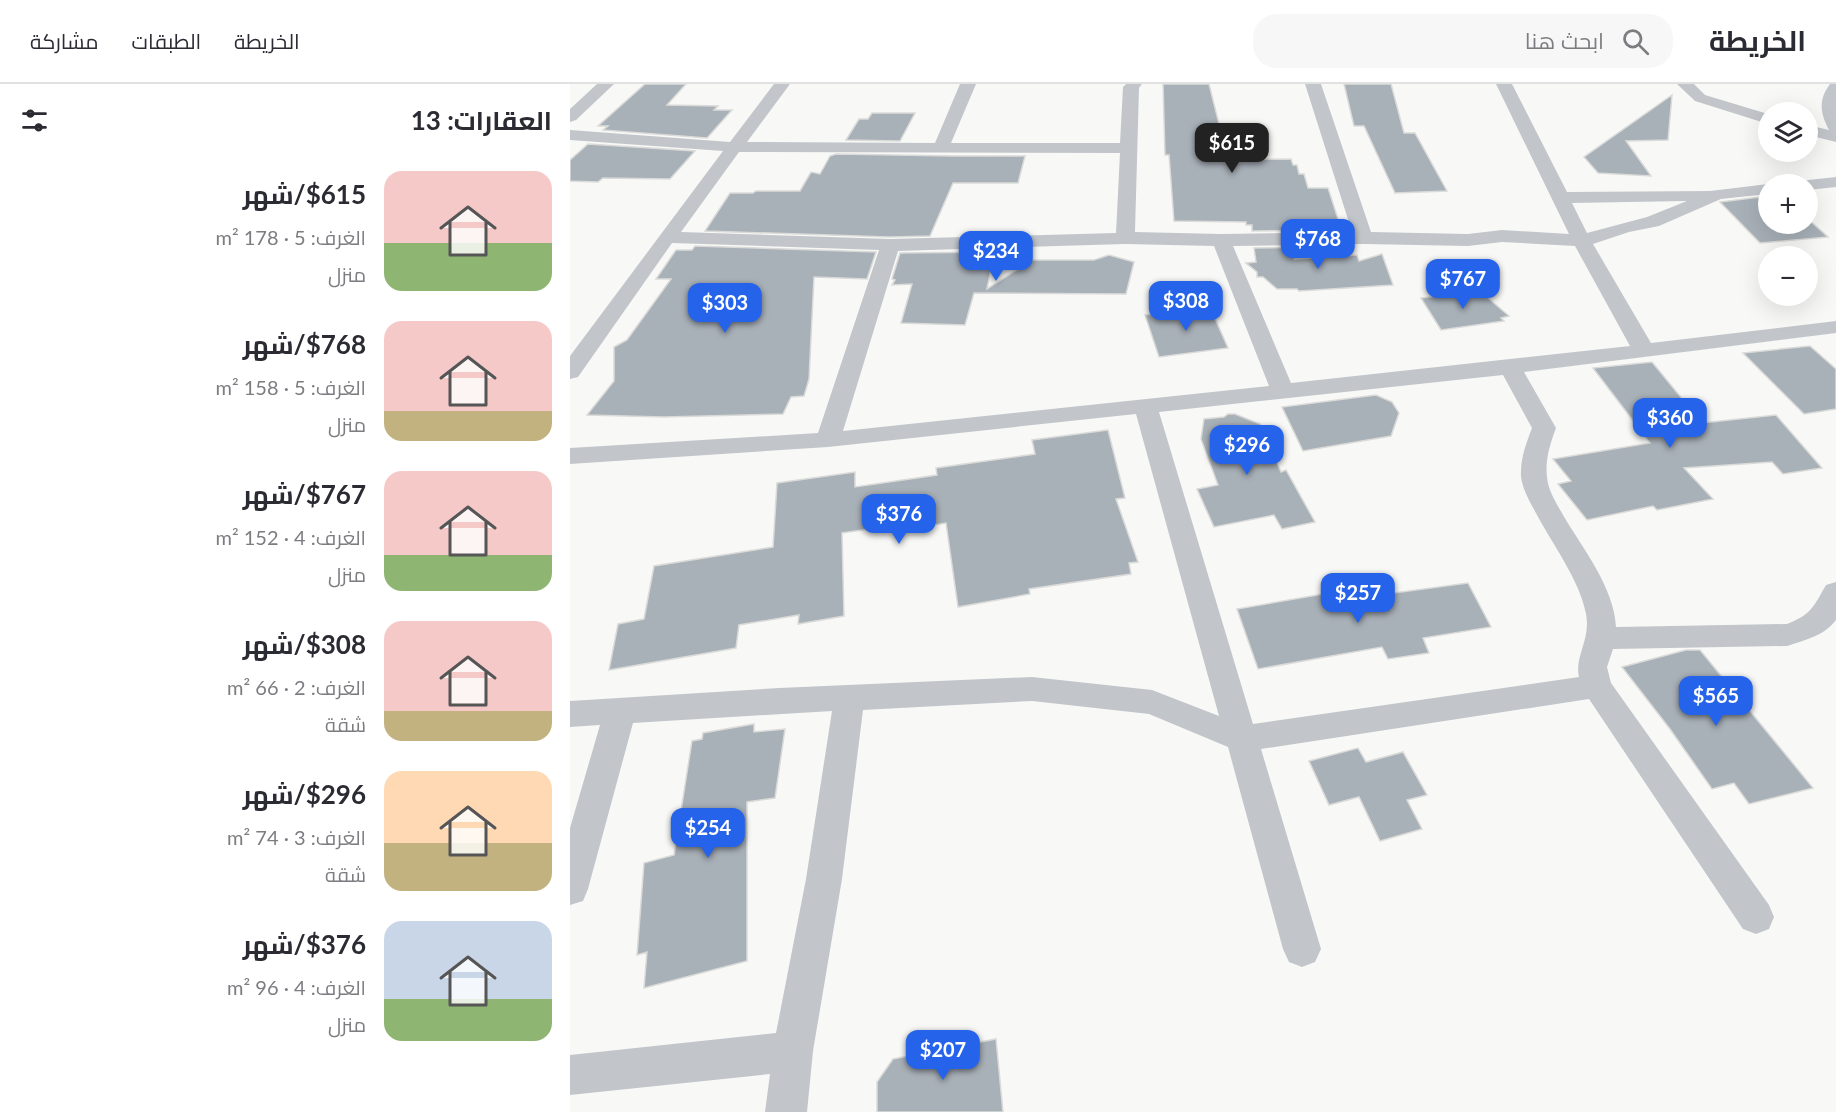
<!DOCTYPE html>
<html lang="ar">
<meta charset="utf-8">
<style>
:root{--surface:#fff;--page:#f7f7f7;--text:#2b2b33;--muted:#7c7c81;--line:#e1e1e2;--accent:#2563eb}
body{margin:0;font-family:Lato,Cairo,sans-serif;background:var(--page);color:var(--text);direction:rtl;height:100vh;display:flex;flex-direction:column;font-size:22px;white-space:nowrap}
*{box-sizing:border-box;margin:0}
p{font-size:20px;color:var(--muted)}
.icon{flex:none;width:33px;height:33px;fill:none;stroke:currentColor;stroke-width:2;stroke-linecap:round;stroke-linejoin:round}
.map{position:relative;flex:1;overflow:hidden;direction:ltr}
.sheet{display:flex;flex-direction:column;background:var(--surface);width:570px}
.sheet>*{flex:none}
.fabs{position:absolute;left:1188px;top:18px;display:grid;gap:12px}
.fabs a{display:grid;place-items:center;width:60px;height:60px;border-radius:50%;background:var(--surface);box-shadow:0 6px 24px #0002;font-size:30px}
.price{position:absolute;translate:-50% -51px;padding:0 14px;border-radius:12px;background:var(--accent);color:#fff;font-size:20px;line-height:39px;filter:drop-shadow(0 2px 3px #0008)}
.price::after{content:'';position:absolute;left:50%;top:36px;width:18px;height:14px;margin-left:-9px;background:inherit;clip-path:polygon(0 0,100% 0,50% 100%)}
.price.current{background:#222;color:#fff}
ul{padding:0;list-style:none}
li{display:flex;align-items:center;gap:18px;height:150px;padding:0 18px}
li span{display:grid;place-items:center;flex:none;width:168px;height:120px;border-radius:18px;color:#555}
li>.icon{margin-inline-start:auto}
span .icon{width:72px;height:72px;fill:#fffc;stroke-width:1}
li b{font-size:26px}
h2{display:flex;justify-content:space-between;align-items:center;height:72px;padding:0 18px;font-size:26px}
header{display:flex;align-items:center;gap:36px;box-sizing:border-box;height:84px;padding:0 30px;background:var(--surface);border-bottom:2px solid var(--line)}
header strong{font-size:28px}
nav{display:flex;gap:33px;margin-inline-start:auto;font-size:21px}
.search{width:420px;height:54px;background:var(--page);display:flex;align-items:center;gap:15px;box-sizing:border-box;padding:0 21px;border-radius:24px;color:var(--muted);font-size:22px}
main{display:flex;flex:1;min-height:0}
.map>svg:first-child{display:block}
</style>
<header>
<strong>الخريطة</strong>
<div class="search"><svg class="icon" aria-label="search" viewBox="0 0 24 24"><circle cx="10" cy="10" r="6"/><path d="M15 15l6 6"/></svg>ابحث هنا</div>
<nav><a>الخريطة</a><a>الطبقات</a><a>مشاركة</a></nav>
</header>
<main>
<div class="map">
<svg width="1266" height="1028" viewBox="0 0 1266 1028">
<rect width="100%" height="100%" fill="#f8f9f6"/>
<path fill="#a8b0b8" stroke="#dadbd9" stroke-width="1.5" d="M75,0H116L97,21L148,22L144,26H162L137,54L33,46L38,42H28Z
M593,0H639L658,76L721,75L723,81H727L729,90H734L738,104H758L768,135L756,146L682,147V141H676V138L604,137L599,71H595Z
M774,0H821L834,49H845L877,107L825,109L794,42H784Z
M1102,11L1098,56L1056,57L1081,92L1028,89L1014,73Z
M302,29H345L330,57L276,56L289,35H298Z
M18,60L125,67L100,95L33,94L28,98L0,97V76Z
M266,70L383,72H455L448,99H383L360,152L320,153L135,147L160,109H183L186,107H230L241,88L250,90L260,72Z
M1198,112V140H1238V135L1258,153L1190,159L1150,118Z
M125,162L306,168L297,195L244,193L239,295L234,312L221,313L213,330L94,333L17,331L44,297V263L57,256L101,195H86L106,166H122Z
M738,163L725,175L787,171L789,177L812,170L823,201L729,207L727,205H707L693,193H687V188L676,179L686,178L684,164Z
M424,168L417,205L462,176H524L539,171L564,178L556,210L404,209L395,241L331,239L342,200L322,201L325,196L322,195L330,169Z
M910,207L939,232L931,234L934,237L871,246L851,214Z
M640,223L658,264L589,273L575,231Z
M1240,262L1266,285V325L1234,330L1173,269Z
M1082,278L1132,339L1206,331L1252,384L1213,390L1202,378L1114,384L1143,415L1087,426L1083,422L1017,436L988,400L1001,397L983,375L1080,359L1023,284Z
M806,311L822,318L829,329L821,352L733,367L712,323Z
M658,330H665L690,340L711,388L716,386L745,438L712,445L704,431L644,443L627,405L648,401L631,355L634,335L654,333Z
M538,346L555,414L546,415L568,478L559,479L561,490L459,505L460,510L388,523L376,439L327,447V441L272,449L274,532L228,540L229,531L169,541L166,564L39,586L48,540L74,535L84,482L203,463L207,399L285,388V403L367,391L366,384L465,370L462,356Z
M898,499L921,543L853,554L859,569L818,575L812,563L688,585L667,525L782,505L787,514Z
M1116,566H1130L1243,704L1179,720L1164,699L1142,705L1100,645L1052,583Z
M184,640V648L215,645L205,714L177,718V877L74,904L77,868L67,871L74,779L104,771L122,657L132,655L133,649Z
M788,664L796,678L833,668L857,711L837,716L852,745L810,757L789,713L759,721L739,677Z
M426,955L433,1028H307V998L323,975Z"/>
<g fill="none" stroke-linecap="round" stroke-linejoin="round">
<path fill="#c2c6ca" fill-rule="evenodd" d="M27,0H44L6,36L0,38V25Z
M204,0H220L177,58L365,59L390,0H406L381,59H550L553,3L556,0H572L569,4L565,148L651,150L782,148L735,0H751L801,148L898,150L932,146L999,150L926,0H942L997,108L1140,107L1198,100H1201H1198V110L1151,115L1089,142L1059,148L1023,160L1081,259L1266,237V249L954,288L986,344C980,360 975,376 977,393C978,407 987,420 993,431C1013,465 1044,503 1046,543L1217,540C1241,531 1244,522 1256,501L1266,498V536C1254,552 1235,556 1217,562L1043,565L1037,583L1041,599L1199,821L1204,833L1199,845L1186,850L1173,845L1019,615L691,665L751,865L745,878L732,883L719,878L713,865L658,663L579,630L462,617L293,626L272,795L243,967L237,1028H195L200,990L0,1011V971L206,949L236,795L262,627L63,639L18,805L13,817L0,821V744L30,641L0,643V617L209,604L462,593L582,606L649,632L566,330L258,363L0,380V364L248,349L309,166L102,159L8,293L0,295V272L153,67L0,56V46L160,58ZM169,68L550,69L546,149L320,155L111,148ZM1117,117L1077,133L1017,149L1002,119ZM932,158L1005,162L1060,262L721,299L663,162L793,160L898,162ZM555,160L644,162L699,302L273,347L328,167ZM933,291L962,344C956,360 950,375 951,393C953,407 961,420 967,431C983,461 1010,497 1016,530C1021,556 1004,573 1009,593L683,640L589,328Z
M1107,0H1124L1135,11L1198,30V40L1125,17Z
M1260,0H1266V58L1238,51V41L1259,46C1250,29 1248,16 1260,0Z
M1266,93V103L1238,106V100H1230L1238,96Z"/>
</g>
</svg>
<div class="fabs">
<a><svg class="icon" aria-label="layers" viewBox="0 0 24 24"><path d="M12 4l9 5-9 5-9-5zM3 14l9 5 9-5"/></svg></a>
<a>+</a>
<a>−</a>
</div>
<b class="price current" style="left:662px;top:90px">$615</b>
<b class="price" style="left:748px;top:186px">$768</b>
<b class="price" style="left:426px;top:198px">$234</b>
<b class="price" style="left:893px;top:226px">$767</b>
<b class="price" style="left:616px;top:248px">$308</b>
<b class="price" style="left:155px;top:250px">$303</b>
<b class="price" style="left:1100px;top:365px">$360</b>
<b class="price" style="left:677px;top:392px">$296</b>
<b class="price" style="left:329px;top:461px">$376</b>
<b class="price" style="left:788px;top:540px">$257</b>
<b class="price" style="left:1146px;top:643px">$565</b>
<b class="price" style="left:138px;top:775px">$254</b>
<b class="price" style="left:373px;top:997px">$207</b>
</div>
<section class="sheet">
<h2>العقارات: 13<svg class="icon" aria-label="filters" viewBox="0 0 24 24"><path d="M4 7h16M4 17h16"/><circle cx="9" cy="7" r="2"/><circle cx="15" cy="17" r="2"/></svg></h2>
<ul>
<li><span style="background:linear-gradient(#f6c9c9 60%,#8fb573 0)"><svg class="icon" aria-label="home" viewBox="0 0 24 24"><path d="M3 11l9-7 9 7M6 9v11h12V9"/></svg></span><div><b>$615/شهر</b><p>الغرف: 5 · 178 m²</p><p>منزل</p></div></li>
<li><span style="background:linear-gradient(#f6c9c9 75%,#c2b280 0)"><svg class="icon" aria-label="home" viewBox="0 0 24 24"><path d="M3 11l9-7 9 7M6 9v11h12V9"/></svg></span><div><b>$768/شهر</b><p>الغرف: 5 · 158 m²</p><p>منزل</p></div></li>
<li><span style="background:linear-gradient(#f6c9c9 70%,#8fb573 0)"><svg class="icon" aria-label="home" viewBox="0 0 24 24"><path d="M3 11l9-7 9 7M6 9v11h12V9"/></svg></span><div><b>$767/شهر</b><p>الغرف: 4 · 152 m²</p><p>منزل</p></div></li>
<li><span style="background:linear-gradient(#f6c9c9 75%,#c2b280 0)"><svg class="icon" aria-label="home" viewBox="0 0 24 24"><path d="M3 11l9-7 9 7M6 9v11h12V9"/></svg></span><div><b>$308/شهر</b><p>الغرف: 2 · 66 m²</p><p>شقة</p></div></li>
<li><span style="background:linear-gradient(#ffd9b3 60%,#c2b280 0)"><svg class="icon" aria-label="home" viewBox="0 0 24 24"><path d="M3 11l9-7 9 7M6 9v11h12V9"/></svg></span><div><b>$296/شهر</b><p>الغرف: 3 · 74 m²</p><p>شقة</p></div></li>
<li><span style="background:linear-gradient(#c9d6e8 65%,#8fb573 0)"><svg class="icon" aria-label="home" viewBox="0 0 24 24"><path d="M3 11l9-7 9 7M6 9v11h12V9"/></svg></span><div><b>$376/شهر</b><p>الغرف: 4 · 96 m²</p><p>منزل</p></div></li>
</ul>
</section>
</main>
